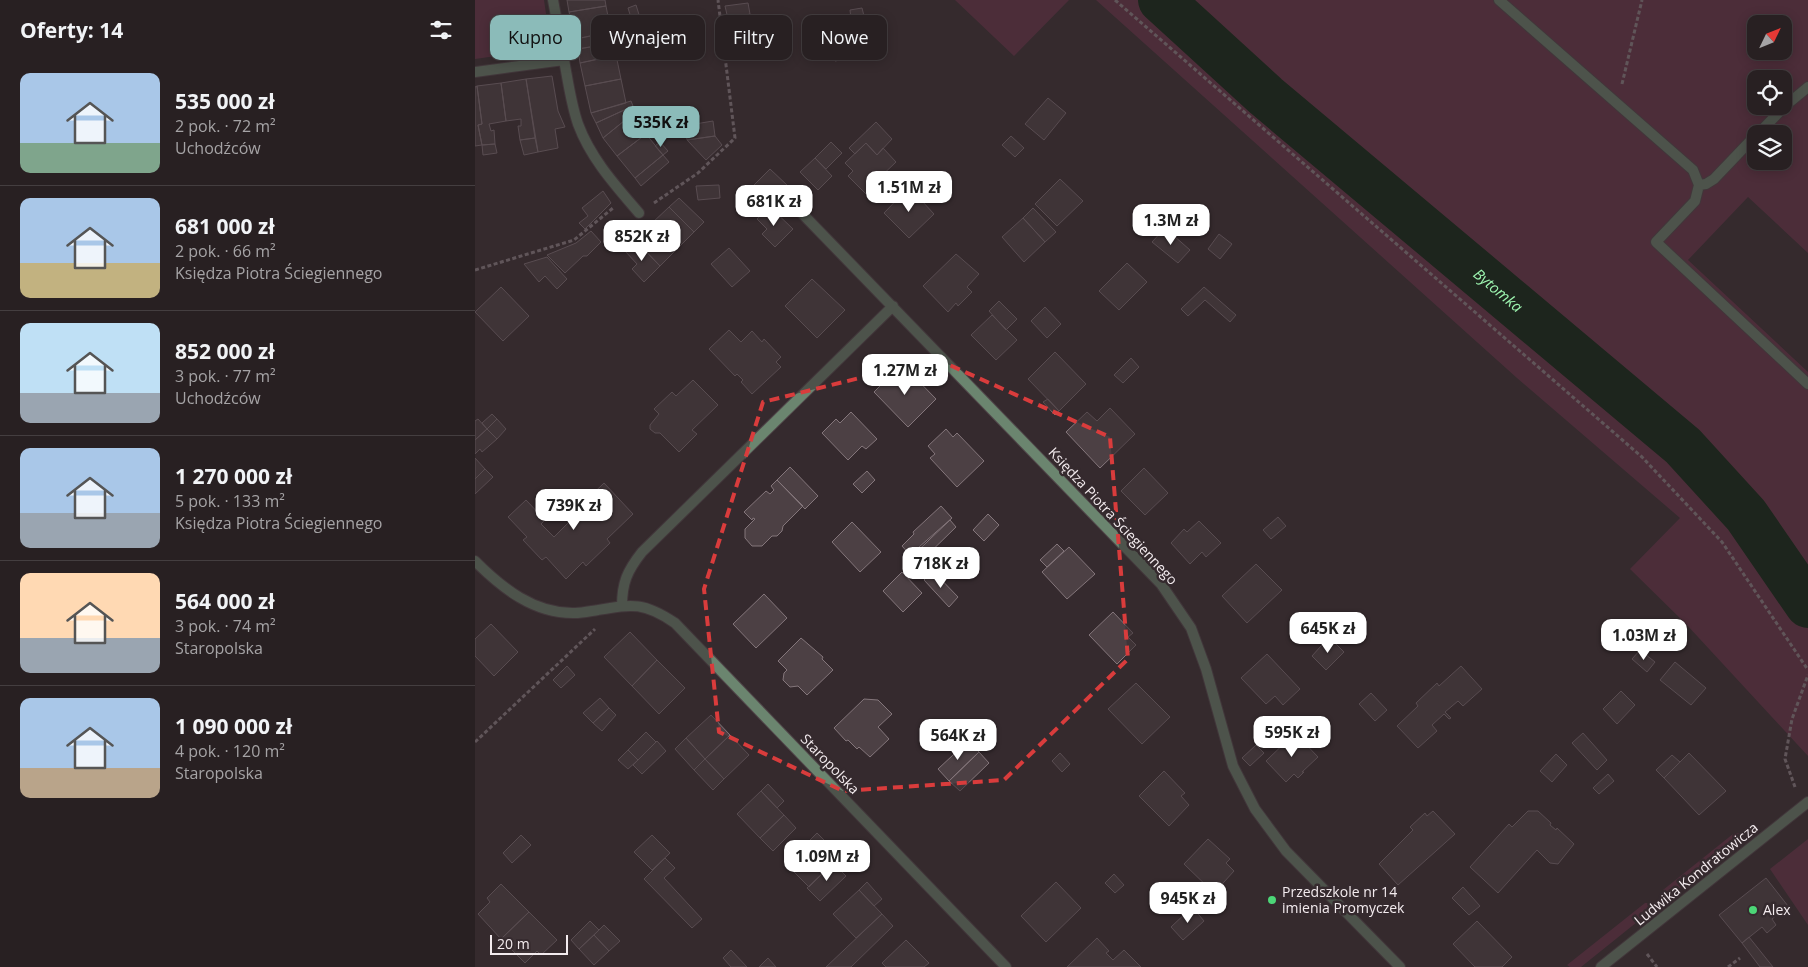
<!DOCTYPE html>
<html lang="pl">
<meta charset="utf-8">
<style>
:root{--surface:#282022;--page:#342d2f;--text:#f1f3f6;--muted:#a5a3a5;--line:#443e40;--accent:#8bbbb9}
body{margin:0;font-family:"Open Sans",sans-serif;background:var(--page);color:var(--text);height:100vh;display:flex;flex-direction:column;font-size:19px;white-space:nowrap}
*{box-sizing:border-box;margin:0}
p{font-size:16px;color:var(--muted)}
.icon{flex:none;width:28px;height:28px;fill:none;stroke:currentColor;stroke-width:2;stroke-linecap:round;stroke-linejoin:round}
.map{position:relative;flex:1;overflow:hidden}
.drawer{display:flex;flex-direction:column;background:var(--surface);width:475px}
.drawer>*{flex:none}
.top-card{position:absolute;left:15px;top:15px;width:475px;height:45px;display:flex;gap:10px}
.needle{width:32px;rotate:47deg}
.tools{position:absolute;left:1272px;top:15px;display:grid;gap:10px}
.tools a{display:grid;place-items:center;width:45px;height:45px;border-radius:10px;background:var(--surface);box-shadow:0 2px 12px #0003,0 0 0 1px var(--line);font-size:25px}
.scale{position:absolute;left:15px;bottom:12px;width:78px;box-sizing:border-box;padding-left:5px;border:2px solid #f3ebee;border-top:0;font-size:14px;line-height:18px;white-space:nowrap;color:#f3ebee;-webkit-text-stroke:4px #352a2e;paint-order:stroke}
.price{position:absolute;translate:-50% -42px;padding:0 11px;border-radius:10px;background:#fff;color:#222;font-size:16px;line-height:32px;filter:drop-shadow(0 1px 2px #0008)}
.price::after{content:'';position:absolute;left:50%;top:30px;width:15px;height:11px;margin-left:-8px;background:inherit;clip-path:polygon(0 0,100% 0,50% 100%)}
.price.active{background:var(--accent);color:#111}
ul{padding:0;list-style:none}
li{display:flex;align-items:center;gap:15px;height:125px;padding:0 20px}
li+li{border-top:1px solid var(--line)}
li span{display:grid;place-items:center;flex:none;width:140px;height:100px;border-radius:10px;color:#555}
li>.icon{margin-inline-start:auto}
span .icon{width:60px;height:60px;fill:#fffc;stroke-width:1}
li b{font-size:21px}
h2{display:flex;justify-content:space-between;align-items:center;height:60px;padding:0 20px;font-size:21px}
.pill{padding:0 18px;border-radius:10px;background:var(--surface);box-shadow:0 2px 12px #0003,0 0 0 1px var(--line);font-size:18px;line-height:45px}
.pill.active{background:var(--accent);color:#111}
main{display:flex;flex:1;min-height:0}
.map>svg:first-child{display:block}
</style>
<main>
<section class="drawer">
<h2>Oferty: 14<svg class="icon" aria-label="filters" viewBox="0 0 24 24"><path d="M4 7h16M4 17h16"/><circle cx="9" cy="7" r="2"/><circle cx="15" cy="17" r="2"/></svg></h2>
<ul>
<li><span style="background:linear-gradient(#a9c7e8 70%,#7fa58c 0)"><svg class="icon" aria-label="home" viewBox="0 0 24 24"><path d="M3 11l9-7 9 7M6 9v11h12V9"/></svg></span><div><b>535 000 zł</b><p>2 pok. · 72 m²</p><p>Uchodźców</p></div></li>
<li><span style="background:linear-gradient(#a9c7e8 65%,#c2b280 0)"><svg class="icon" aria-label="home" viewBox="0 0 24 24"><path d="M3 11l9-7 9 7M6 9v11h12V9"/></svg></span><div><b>681 000 zł</b><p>2 pok. · 66 m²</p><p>Księdza Piotra Ściegiennego</p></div></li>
<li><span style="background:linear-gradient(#bfe0f5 70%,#9aa5b1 0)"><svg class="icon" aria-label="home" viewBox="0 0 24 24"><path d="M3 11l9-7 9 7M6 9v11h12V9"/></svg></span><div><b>852 000 zł</b><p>3 pok. · 77 m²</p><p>Uchodźców</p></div></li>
<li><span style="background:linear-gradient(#a9c7e8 65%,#9aa5b1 0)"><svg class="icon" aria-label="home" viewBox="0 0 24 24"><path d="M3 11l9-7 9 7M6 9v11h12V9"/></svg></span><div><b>1 270 000 zł</b><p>5 pok. · 133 m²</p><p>Księdza Piotra Ściegiennego</p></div></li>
<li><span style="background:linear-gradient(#ffd9b3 65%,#9aa5b1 0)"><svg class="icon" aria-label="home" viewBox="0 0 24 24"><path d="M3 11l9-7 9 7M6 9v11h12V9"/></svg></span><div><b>564 000 zł</b><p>3 pok. · 74 m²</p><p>Staropolska</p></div></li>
<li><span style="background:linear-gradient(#a9c7e8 70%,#b9a48a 0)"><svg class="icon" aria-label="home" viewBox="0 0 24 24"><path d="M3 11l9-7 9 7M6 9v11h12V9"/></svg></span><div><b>1 090 000 zł</b><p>4 pok. · 120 m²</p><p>Staropolska</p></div></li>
</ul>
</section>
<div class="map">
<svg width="1333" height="967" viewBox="0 0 1333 967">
<rect width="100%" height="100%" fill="#352a2e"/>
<path fill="#693248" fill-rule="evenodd" d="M0,0H69L76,48L0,59Z
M480,0H594L539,56Z
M621,0H667L778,102L861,175L1048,335L1180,441L1266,532L1333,627V756L1211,624L1155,569L1205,518L1042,378Z
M707,0H1333V253L1273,197L1213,260L1333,372V574L1274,493L1240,455L1196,416L879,154ZM1281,24H1309V51H1281ZM1281,79H1309V106H1281ZM1281,134H1309V161H1281Z
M1264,833L1266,838L1264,841L1199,893L1193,895L1188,890L1258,834Z
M1333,839V925L1295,869Z
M1170,903H1175L1176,906L1172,914L1106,967H1095L1092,965Z"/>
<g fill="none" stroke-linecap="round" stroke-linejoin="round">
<path stroke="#002009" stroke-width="46" id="s1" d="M686,0L791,96L1208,446L1271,515L1333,605"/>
</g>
<path fill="#4c4044" stroke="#84767b" d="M92,0H130L131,6L94,12Z
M273,3L275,14L253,19L250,6Z
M161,5L166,21L158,24L153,8Z
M131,6L136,32L101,39L94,12Z
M387,8L389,16L376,19L375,10Z
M119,35L121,46L103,49L101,39Z
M121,46L122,53L133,51L134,57L105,63L103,49Z
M374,47L376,58L360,61L357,50Z
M141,55L146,79L110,86L105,63Z
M77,76L83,111L90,127L80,129L83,148L63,152L51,79Z
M51,79L60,138L45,140L43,126H46V119L31,121L26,83Z
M146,79L151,103L116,113L110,86Z
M26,83L31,121L14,124L16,131L19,130L20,144L7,145L3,125L7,124L2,86Z
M2,86L7,124L3,125L7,145L0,146V87Z
M573,98L591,113L569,140L550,124Z
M156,101L158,106L121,123L116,113Z
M158,106L159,113L128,138L121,123Z
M155,116L171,134L142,156L128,138Z
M238,121L240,136L212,140L211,132L221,131L220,124Z
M401,122L417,139L402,155L391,143L380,154L374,148Z
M171,134L188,155L160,178L142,156Z
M240,136L247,145L231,160L212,140Z
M536,136L549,148L540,157L527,145Z
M60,138L63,152L49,155L45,140Z
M185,142L193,151L188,155L180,146Z
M356,142L367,153L351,169L340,158Z
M391,143L402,155L408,148L421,162L399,183L401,185L391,194L373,176L378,171L370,163Z
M20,144L22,153L8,155L7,145Z
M188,155L194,162L166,186L160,178Z
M340,158L357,176L343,190L325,172Z
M295,169L313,186L293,206L276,188Z
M585,179L608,201L582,226L560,204Z
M244,185L245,198L223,200L221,186Z
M434,187L459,214L434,238L409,213Z
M128,191L136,203L110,229L104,223L113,216L107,208Z
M204,198L229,222L219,232L194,207Z
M294,206L318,229L300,247L287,234L292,229L282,219Z
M194,207L219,232L202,249L176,224Z
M558,208L581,232L570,242L548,218Z
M548,218L570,242L549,262L527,237Z
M176,224L202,249L185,266L161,241Z
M690,228L715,250L703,263L677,242Z
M116,231L126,242L112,256H108L90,273L72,255L101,243Z
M744,234L757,244L745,259L733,249Z
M161,241L185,266L169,282L157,269L162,264L150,251Z
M254,248L275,271L257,287L236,264Z
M481,254L504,274L492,287L497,292L483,306L481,303L473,312L448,286Z
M72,257L92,279L82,289L70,276L64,282L49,264Z
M652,263L672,282L644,310L624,291Z
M337,279L370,310L342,338L310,306Z
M26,287L54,316L28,341L0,312Z
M729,287L761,315L755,322L730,300L713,316L706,309Z
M524,301L542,319L531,330L514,311Z
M570,307L586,324L572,338L556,321Z
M517,315L542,340L521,360L496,335Z
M254,330L266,342L277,331L287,342L289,339L306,357L301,362L306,367L277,394L266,382L268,380L262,374L260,376L234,349Z
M580,352L611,384L584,411L553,379Z
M656,358L664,367L648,383L639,375Z
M427,364L461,399L433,427L399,392Z
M218,380L243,405L217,430L222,434L204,452L185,433H180L175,429V425L184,414L179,409L197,392L201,396Z
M573,399L584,411L580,415L568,402Z
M635,408L660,434L625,468L591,432L612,412L622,421Z
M376,412L402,439L391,449L387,446L373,460L347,433L361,419L365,423Z
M17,414L22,419L12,429L7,423Z
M3,419L12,429L0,440V421Z
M22,419L31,429L22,439L12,429Z
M12,429L22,439L7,452L5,449L0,454V440Z
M471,429L478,437L482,433L509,461L482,487L455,458L460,454L453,446Z
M0,458L10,469L0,479Z
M315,467L343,496L330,509L302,480Z
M669,468L693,493L670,515L646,491Z
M10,469L18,477L0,494V479Z
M392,471L400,480L387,493L378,484Z
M302,480L328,506L308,526L307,531L302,536H297L287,546H277L270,538V529L280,519L278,518L277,520L269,512L291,491L295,494L299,490L296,486Z
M129,483L158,514L132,539L135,543L111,566L108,562L91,579L71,557L67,560L48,540L52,537L33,517L51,500L70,520L66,524L79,537L105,511L102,509Z
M466,506L477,518L435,555L427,546L439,534L438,532Z
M513,514L524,525L509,541L498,530Z
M803,517L811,526L796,539L788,530Z
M475,520L481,527L439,568L432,561Z
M724,521L746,543L731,557L727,552L715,564L696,543L709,529L712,532Z
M377,522L406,552L385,572L357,542Z
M582,544L589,551L572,567L565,560Z
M594,547L620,574L592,599L567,572Z
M781,564L807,590L772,623L747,596Z
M458,571L483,597L474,607L449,580Z
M427,572L447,593L428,612L408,591Z
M289,594L312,618L281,648L258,624Z
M638,612L658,633L653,637L661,645L642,664L614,635Z
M16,624L43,652L19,676L0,656V639Z
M155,632L182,660L157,686L129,657Z
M854,637L869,652L851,670L837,656Z
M326,638L348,657L347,659L358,670L332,695L323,686L315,687L308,680L309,673L312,670L303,661Z
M1165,650L1180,662L1172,672L1157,659Z
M792,654L825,689L808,705L800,696L791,704L766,678Z
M182,660L210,688L184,714L157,686Z
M1200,662L1231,688L1216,705L1185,680Z
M92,666L100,675L86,688L78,680Z
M986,666L1007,689L988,706L983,701L970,712L976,718L974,719L969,714L957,725L962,731L943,748L922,726L943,706L941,703L962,683L964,686Z
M661,683L695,717L667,744L633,709Z
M1146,691L1160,705L1142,724L1128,709Z
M896,693L912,710L900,721L884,704Z
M125,698L134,708L118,723L108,713Z
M389,699L403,700L417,714L403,727L414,739L395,757L384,747L382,749L373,740L371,741L359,728Z
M134,708L141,715L127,731L118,723Z
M236,715L255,735L230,759L211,738Z
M171,732L181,742L163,760L153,750Z
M820,733L843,757L827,772H829L823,778L819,774L811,782L791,761Z
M1108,733L1132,760L1122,770L1097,743Z
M255,735L274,755L249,779L230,759Z
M211,738L230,759L219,770L200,749Z
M182,741L191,751L167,774L158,765Z
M493,741L504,752L474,781L463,769Z
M781,745L789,753L775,766L767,758Z
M153,750L163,760L153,769L143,760Z
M504,752L514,763L485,791L474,781Z
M585,753L595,764L587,772L577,761Z
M1214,753L1251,791L1224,815L1189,778Z
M1081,754L1092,765L1077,782L1065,771Z
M1197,755L1205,762L1189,778L1181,770Z
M230,759L249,779L238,790L219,770Z
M689,771L710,793L706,796L714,805L694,826L664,796Z
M1133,774L1139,781L1124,794L1118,788Z
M293,784L309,801L302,808L286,791Z
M286,791L309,815L285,838L262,814Z
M958,811L980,834L923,885L904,864L938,830L935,827L950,813L952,816Z
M1053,811H1063L1076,823L1075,825L1081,830L1082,828L1099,844L1083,864L1075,863L1062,850L1023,893L995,867L1034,824L1037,827Z
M309,815L321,828L298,851L285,838Z
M342,833L357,848L350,855L335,840Z
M46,835L56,845L37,863L28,853Z
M177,835L195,853L177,870L159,852Z
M733,839L755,859L751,863L759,871L739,893L709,864Z
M335,840L358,863L334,887L311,864Z
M190,858L200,868L189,878L227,919L217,928L169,879Z
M358,863L371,876L345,901L332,888Z
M639,874L649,885L640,893L630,883Z
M1291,878L1313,906L1297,919L1301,925L1292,933L1287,927L1267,943L1244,915Z
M392,882L407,899L399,906L384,890Z
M581,882L606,908L571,942L546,916Z
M26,884L54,912L26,939L3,914L15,902L12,898Z
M988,887L1005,906L994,915L977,898Z
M384,890L407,914L381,938L358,914Z
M719,909L729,921L708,940L696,927L714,910Z
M54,912L82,940L66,955L62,951L50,963L26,939Z
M407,914L418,926L376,967H351Z
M115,921L124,930L104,949L96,940Z
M1002,921L1037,957L1027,967H1000L978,944Z
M129,925L145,941L134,951L119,935Z
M119,935L134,951L119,965L104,949Z
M1274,937L1298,967H1285L1267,943Z
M622,938L634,951L631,953L638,960L649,950L666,967H592Z
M431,940L454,963L449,967H411L407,963Z
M256,950L272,967H256L248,958Z
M293,958L301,967H284Z"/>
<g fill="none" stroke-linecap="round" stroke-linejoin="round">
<defs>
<path id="service" d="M1024,0L1218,170L1224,185L1220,201L1181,242L1333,384
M1283,134L1310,106L1333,87
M1224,185L1231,184L1239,179L1281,135"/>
<path id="minor" d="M89,60C93,81 96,104 103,124C116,159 141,186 164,213
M0,72L89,60L78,0
M316,202L686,584L716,628L731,669L758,766L780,809L811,851L925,967
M0,561C27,588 59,614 100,613C107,613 116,611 123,610C158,604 169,602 200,623L531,967
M147,606C147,583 152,571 167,552L418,306"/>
<path id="tertiary" d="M1126,967L1333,802"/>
</defs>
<use href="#service" stroke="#504549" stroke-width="12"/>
<use href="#minor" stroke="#504549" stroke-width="12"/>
<use href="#tertiary" stroke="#504549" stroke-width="12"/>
<path stroke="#958b8f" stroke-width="3" stroke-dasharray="4 2.5" stroke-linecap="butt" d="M640,0L1167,457L1247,542L1333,670
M1147,84L1167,0
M179,203L223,173L260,138L243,0
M0,270L99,240L138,208
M0,742L120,629
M1320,787L1310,759L1317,719L1333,675
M1172,954L1182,967
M1253,967L1265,958"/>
<use href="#service" stroke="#6b856f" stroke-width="10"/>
<use href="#minor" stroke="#6b856f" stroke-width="10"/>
<use href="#tertiary" stroke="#6b856f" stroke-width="10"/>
</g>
<path d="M0 0H1333V967H0ZM461,359L635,437L653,659L529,780L368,791L244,732L229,589L288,402Z" fill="#352a2e" fill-opacity=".55" fill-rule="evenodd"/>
<path fill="none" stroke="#d93c3c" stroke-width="4" stroke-dasharray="10 6" stroke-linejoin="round" d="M461,359L635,437L653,659L529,780L368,791L244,732L229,589L288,402Z"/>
<g fill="#4cd677" stroke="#352a2e" stroke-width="2">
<circle cx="797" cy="900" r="5"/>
<circle cx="1278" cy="910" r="5"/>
</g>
<g text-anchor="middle" stroke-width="5" stroke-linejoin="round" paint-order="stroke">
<g font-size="14" fill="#f3ebee" stroke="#352a2e">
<text transform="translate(638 516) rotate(47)" y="5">Księdza Piotra Ściegiennego</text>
<text transform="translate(355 764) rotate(46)" y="5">Staropolska</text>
<text transform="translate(1221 874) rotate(-39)" y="5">Ludwika Kondratowicza</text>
</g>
<g font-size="14" fill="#f3ebee" stroke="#352a2e" text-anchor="start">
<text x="807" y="897">Przedszkole nr 14<tspan x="807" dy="16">imienia Promyczek</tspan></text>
<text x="1288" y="915">Alex</text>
</g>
<g font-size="15" font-style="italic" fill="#9df5b0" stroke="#352a2e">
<text dy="5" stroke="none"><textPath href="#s1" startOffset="445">Bytomka</textPath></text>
</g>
</g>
</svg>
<div class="tools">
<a><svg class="needle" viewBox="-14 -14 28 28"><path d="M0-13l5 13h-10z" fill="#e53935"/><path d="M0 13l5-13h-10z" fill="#a5a3a5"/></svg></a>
<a><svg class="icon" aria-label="locate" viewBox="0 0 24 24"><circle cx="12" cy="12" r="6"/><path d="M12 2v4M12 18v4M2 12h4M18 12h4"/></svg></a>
<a><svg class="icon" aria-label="layers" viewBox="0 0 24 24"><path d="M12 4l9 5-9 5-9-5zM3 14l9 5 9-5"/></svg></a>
</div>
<div class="scale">20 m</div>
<b class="price active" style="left:186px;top:148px">535K zł</b>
<b class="price" style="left:434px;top:213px">1.51M zł</b>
<b class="price" style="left:299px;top:227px">681K zł</b>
<b class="price" style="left:696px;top:246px">1.3M zł</b>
<b class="price" style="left:167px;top:262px">852K zł</b>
<b class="price" style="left:430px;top:396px">1.27M zł</b>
<b class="price" style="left:99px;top:531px">739K zł</b>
<b class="price" style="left:466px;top:589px">718K zł</b>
<b class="price" style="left:853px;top:654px">645K zł</b>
<b class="price" style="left:1169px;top:661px">1.03M zł</b>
<b class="price" style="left:817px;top:758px">595K zł</b>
<b class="price" style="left:483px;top:761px">564K zł</b>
<b class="price" style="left:352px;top:882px">1.09M zł</b>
<b class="price" style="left:713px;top:924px">945K zł</b>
<div class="top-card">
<a class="pill active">Kupno</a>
<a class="pill">Wynajem</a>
<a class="pill">Filtry</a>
<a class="pill">Nowe</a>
</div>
</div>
</main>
